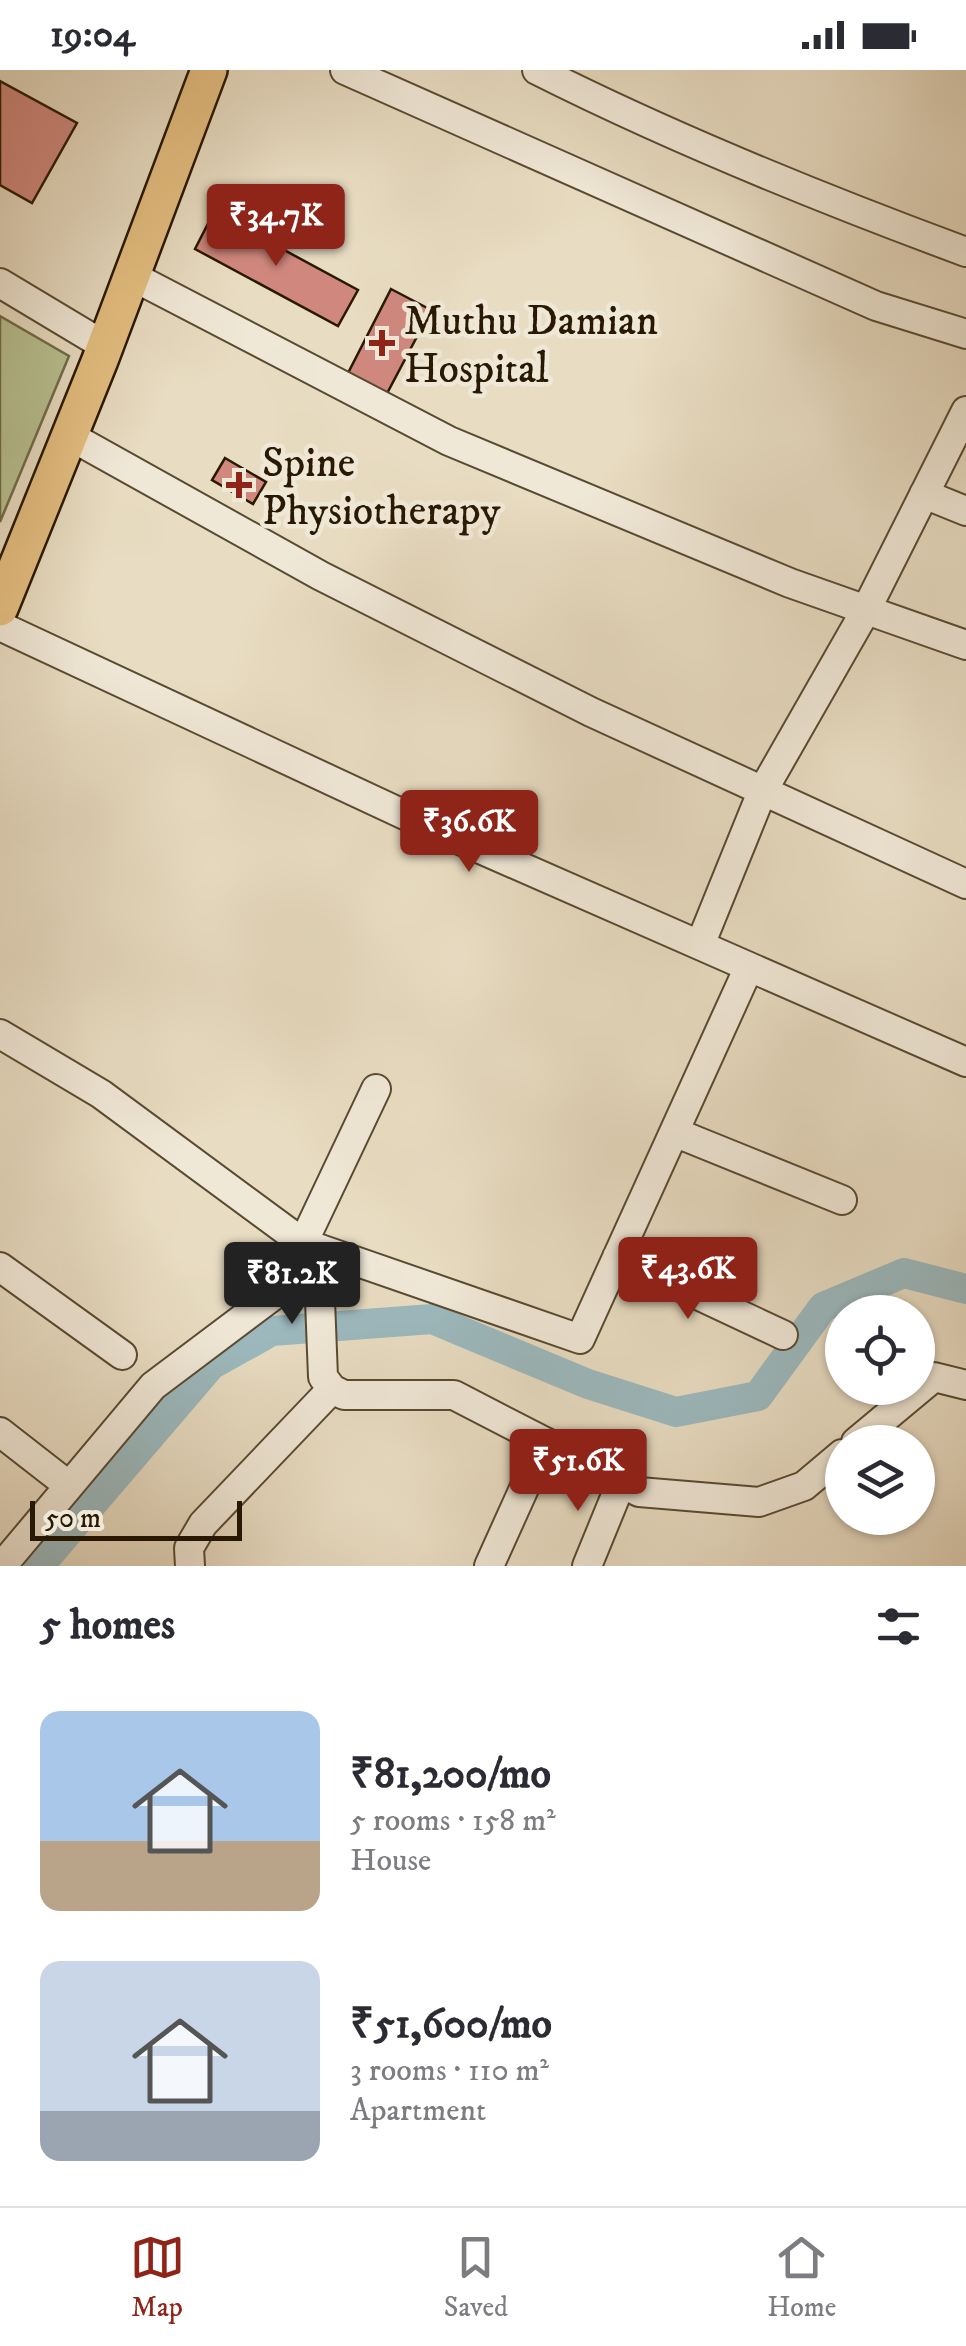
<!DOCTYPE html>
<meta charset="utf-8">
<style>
:root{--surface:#fff;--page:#f7f7f7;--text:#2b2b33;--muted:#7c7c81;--line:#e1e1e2;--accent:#8f2418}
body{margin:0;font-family:"IM FELL DW Pica",serif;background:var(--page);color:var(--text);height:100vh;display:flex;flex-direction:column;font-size:38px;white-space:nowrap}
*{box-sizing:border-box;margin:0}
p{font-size:32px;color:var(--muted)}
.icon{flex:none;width:55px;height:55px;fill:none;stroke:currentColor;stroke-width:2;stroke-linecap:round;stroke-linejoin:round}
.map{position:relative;height:1496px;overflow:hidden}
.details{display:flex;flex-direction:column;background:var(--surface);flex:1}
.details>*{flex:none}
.controls{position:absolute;left:825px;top:1225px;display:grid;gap:20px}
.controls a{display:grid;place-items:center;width:110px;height:110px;border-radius:50%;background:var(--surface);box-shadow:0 2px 8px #0004;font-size:50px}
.scale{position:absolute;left:30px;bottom:25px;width:212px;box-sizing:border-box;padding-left:10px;border:5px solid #291902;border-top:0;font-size:28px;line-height:35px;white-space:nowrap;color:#291902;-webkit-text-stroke:8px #f0e8d7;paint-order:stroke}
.price{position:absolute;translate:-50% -85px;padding:0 22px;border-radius:10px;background:var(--accent);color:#fff;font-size:32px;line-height:65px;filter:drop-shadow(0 2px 5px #0008)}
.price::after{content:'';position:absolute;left:50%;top:60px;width:30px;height:22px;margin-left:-15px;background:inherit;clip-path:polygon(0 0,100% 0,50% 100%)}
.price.selected{background:#222;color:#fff}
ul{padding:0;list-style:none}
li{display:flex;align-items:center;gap:30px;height:250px;padding:0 40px}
li span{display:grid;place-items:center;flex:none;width:280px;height:200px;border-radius:20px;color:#555}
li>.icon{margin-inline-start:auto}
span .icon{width:120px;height:120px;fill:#fffc;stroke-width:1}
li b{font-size:42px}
h2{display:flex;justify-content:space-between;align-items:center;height:120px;padding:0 40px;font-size:42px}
.status{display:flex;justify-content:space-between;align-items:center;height:70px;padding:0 50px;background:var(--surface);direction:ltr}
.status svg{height:28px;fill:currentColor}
.tab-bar{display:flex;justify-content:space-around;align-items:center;height:140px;border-top:2px solid var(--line);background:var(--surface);font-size:28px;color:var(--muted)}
.tab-bar a{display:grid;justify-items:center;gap:5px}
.tab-bar .selected{color:var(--accent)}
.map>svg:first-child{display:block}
</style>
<div class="status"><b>19:04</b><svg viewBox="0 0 49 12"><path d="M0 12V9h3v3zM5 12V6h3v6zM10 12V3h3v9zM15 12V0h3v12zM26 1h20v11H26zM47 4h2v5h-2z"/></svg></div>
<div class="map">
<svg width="966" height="1496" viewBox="0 0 966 1496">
<rect width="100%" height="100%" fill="#e8dcc2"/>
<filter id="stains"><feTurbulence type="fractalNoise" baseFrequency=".002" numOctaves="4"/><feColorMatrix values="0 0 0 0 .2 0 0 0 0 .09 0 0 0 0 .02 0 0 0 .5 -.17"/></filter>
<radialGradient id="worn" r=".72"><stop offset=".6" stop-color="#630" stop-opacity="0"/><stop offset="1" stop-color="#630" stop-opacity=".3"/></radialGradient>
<path fill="#b8c092" stroke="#706c4a" stroke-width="2.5" d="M0,246L69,286L0,452Z"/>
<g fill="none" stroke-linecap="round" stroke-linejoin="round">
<path stroke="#9cb9be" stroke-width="30" d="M39,1496L211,1295L272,1261L432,1249L588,1314L676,1342L758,1326L823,1237L904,1203L966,1219"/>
</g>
<path fill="#d0887e" stroke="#291902" stroke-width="2.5" d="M0,11L77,53L32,133L0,115Z
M214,142L358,220L338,256L195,179Z
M391,219L431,240L383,331L344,311Z
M225,388L266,412L253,434L212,410Z"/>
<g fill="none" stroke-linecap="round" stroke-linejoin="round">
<defs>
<path id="minor" d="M345,0L876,236L966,264
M537,0C676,70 820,128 966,182
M132,206L449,371L790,513L966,575
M0,213L105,276
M70,366L321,506L591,642L966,814
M924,424L966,441
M0,556L435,759L966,992
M700,875L762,722L866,540L966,341
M0,964L101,1024L303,1173L319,1205L323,1307L332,1319L344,1325H454L545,1372L489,1496
M376,1019L303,1173L580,1269L749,897
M674,1062L842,1130
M617,1187L783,1265
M0,1197L122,1285
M0,1362L59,1408
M545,1372L639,1422L759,1432L804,1416L842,1384
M856,1372L934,1307L966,1315
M2,1496L153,1316L274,1225L319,1205
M190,1496L189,1478L203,1454L332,1319
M587,1496L621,1413"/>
<path id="major" d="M0,538L100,290L209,0"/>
</defs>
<use href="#minor" stroke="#594a32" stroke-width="32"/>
<use href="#major" stroke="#291902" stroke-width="40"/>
<use href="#minor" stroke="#f0e8d7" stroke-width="28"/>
<use href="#major" stroke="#e4be81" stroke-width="35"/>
</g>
<g fill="#8f2418" stroke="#f0e8d7" stroke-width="4">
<path d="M377 258h10v10h10v10h-10v10h-10v-10h-10v-10h10z"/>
<path d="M234 400h10v10h10v10h-10v10h-10v-10h-10v-10h10z"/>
</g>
<g text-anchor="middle" stroke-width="9" stroke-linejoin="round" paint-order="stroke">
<g font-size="42" fill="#291902" stroke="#f0e8d7" text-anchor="start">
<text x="404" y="264">Muthu Damian<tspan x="404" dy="48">Hospital</tspan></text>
<text x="262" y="406">Spine<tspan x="262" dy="48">Physiotherapy</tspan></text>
</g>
</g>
<rect width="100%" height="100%" filter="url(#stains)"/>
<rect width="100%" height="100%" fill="url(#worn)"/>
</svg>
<div class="controls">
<a><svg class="icon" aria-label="locate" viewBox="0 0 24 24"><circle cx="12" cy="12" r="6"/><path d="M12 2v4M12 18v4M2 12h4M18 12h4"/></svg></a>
<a><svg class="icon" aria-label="layers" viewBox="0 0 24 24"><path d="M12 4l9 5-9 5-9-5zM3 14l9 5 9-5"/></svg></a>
</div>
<div class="scale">50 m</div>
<b class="price" style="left:276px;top:199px">₹34.7K</b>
<b class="price" style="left:469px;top:805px">₹36.6K</b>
<b class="price" style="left:688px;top:1252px">₹43.6K</b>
<b class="price selected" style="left:292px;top:1257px">₹81.2K</b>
<b class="price" style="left:578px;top:1444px">₹51.6K</b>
</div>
<section class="details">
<h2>5 homes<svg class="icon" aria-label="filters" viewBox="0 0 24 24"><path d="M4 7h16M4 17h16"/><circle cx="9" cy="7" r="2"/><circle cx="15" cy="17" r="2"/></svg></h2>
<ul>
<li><span style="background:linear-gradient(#a9c7e8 65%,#b9a48a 0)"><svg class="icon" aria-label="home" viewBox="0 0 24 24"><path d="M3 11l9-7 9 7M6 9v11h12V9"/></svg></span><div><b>₹81,200/mo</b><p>5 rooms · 158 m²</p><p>House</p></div></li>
<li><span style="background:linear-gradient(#c9d6e8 75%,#9aa5b1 0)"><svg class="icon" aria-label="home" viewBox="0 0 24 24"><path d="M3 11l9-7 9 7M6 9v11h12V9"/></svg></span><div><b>₹51,600/mo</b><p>3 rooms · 110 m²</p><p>Apartment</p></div></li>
</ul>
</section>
<nav class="tab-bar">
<a class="selected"><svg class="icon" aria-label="map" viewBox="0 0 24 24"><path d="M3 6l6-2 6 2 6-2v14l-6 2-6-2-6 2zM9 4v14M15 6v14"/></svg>Map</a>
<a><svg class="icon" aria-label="saved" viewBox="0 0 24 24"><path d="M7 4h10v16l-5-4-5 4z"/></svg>Saved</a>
<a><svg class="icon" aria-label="home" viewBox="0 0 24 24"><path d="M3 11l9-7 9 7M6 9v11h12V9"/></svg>Home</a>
</nav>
